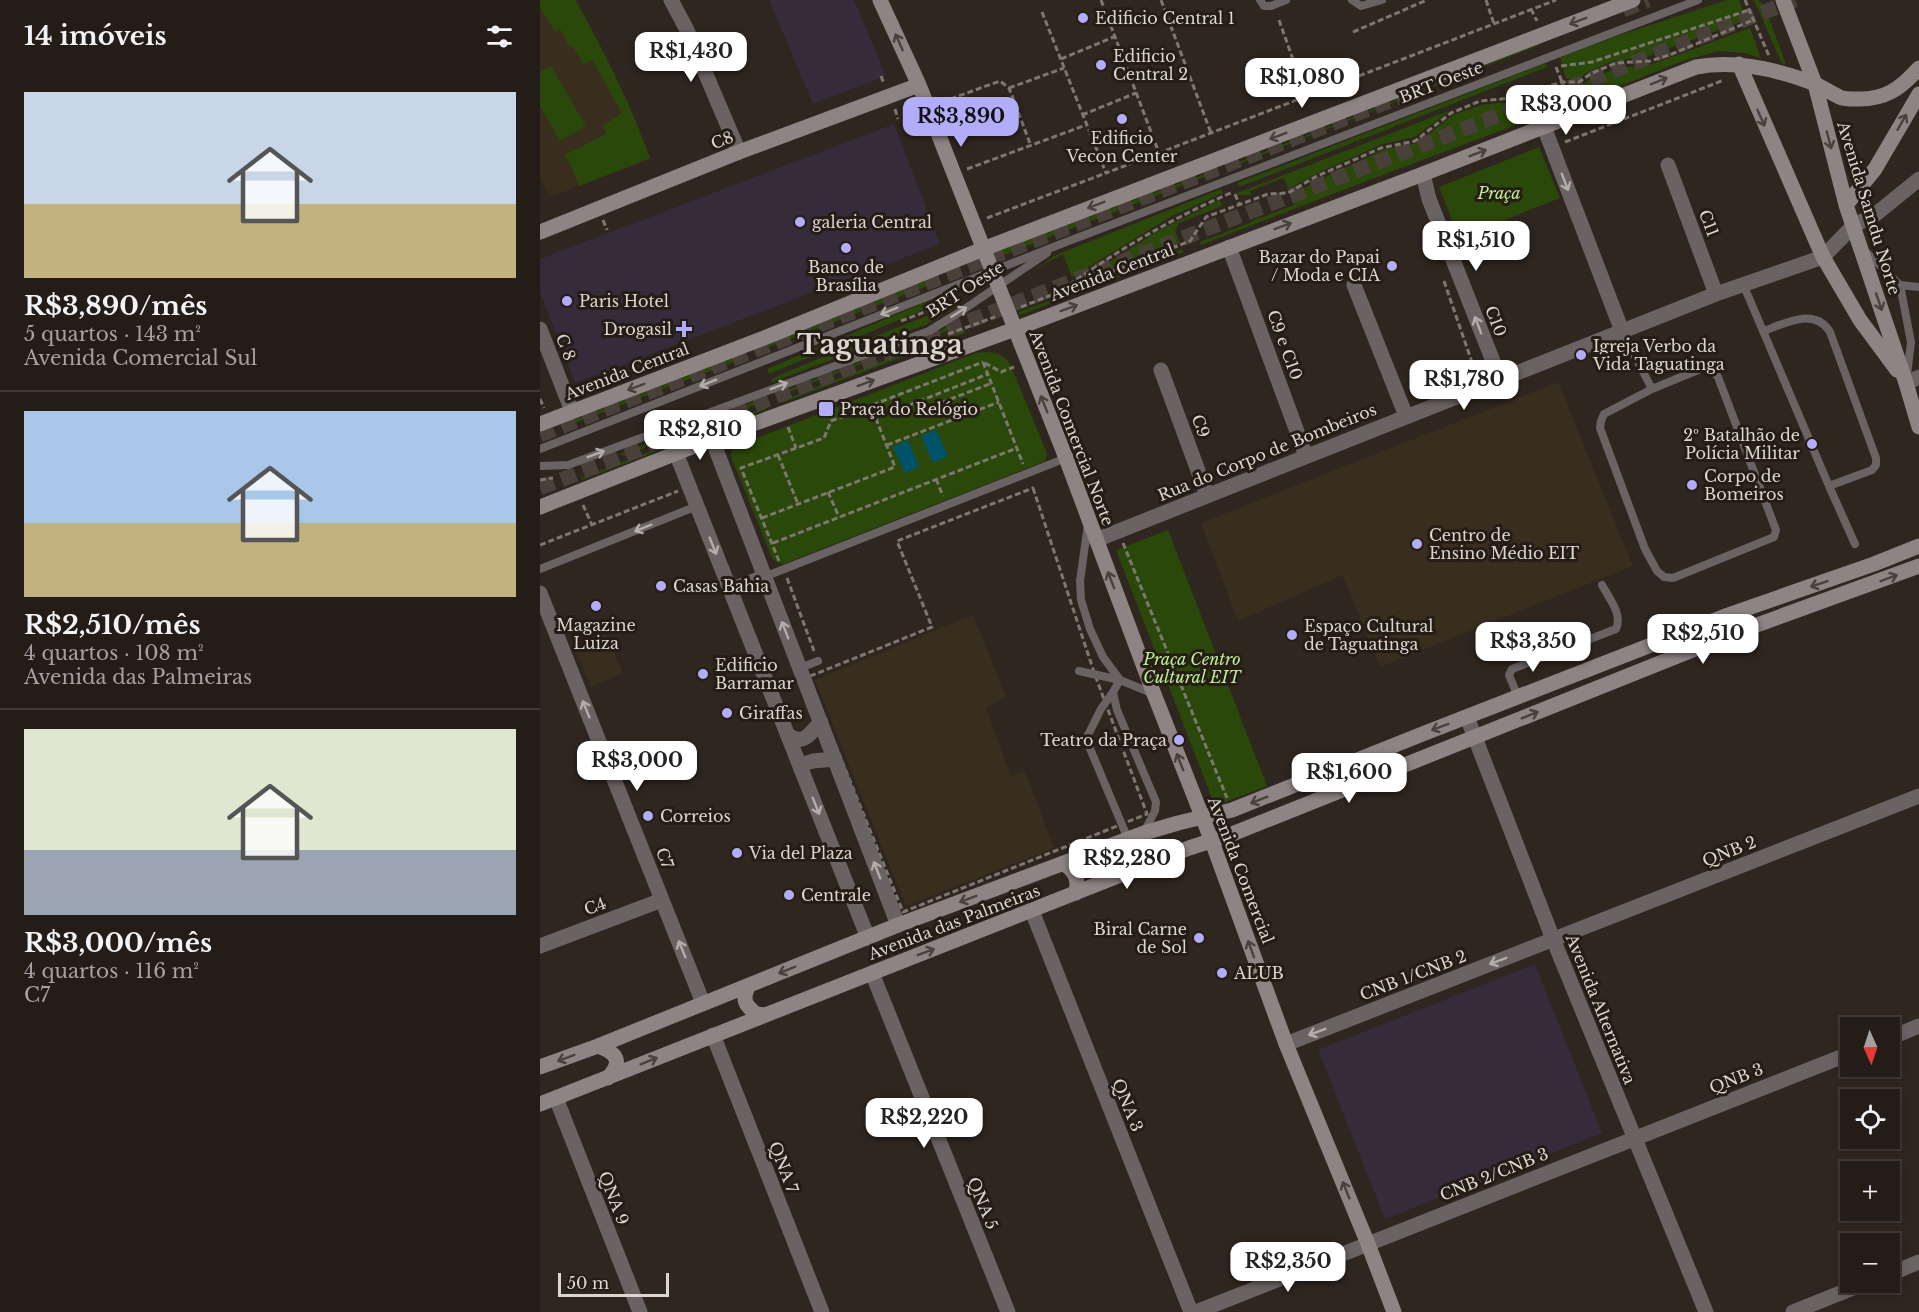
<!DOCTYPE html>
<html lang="pt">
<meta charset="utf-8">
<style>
:root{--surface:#231c17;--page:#2b2520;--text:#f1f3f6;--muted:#a3a1a1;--line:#403a36;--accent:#b2adf9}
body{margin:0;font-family:"Libre Baskerville",serif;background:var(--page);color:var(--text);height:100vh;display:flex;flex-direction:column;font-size:22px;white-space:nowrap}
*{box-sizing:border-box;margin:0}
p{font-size:20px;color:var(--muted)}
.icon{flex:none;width:33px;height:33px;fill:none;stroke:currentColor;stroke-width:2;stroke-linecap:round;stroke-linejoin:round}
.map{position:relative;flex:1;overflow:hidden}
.side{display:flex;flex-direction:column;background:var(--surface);width:540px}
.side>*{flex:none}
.needle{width:39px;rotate:177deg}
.fabs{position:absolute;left:1300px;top:1017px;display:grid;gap:12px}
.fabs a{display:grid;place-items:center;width:60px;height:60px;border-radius:0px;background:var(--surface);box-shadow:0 3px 9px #0003,0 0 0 2px var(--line);font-size:30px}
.scale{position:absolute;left:18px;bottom:15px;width:111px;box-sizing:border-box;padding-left:6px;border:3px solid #dcd6d1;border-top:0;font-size:16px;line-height:21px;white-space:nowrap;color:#dcd6d1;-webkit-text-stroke:4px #251d15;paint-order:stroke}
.price{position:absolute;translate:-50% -51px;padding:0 14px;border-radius:12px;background:#fff;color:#222;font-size:20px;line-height:39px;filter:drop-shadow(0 2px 3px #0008)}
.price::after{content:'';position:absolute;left:50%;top:36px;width:18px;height:14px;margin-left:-9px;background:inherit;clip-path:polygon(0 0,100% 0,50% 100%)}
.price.active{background:var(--accent);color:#111}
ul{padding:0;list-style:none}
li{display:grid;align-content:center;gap:12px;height:318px;padding:0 24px}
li+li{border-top:2px solid var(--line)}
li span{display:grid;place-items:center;height:186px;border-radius:0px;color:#555}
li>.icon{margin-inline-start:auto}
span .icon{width:108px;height:108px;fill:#fffc;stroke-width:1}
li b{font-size:26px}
h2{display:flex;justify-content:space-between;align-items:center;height:72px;padding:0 24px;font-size:26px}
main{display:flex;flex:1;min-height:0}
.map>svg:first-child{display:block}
</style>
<main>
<section class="side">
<h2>14 imóveis<svg class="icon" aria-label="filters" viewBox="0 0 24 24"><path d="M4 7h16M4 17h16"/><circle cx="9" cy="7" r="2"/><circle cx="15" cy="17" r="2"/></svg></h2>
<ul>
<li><span style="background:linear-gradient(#c9d6e8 60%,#c2b280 0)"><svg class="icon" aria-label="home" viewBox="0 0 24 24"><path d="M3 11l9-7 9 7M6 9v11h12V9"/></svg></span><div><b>R$3,890/mês</b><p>5 quartos · 143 m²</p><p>Avenida Comercial Sul</p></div></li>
<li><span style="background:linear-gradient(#a9c7e8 60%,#c2b280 0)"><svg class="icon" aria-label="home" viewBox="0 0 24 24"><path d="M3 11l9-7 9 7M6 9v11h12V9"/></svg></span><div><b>R$2,510/mês</b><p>4 quartos · 108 m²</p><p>Avenida das Palmeiras</p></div></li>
<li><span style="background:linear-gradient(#dfe7d0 65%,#9aa5b1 0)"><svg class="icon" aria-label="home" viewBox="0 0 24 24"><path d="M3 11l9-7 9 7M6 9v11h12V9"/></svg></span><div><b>R$3,000/mês</b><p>4 quartos · 116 m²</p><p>C7</p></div></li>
</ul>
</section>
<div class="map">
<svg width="1379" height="1312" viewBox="0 0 1379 1312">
<rect width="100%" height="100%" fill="#2f261f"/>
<path fill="#342b3b" d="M229,0H314L346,76L273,104Z
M354,124L400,244L35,383L0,292V259Z
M995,964L1062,1133L845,1219L778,1050Z"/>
<path fill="#392d1e" d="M0,0H37L85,95L111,159L10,197L0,179Z
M1018,382L1093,566L840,667L803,575L698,621L661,523Z
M433,615L466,697L446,708L471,776L485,771L514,848L366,906L275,680Z
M66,635L83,673L51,687L34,648Z"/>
<path fill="#2a480a" d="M0,0H35C64,50 90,103 110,158L39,186L34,175L35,174L25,155L67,133L63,126L82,113L52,60L43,64L33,47L30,48L20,29L15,32L0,7Z
M1187,0H1199L1206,20L1106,57L1073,61L1046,73L1037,81L1026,78L1020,57L1083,34Z
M1214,0H1218L1224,5L1245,61V64H1242Z
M1210,28L1221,58L1204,53L1178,51L1140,62L1035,104L1034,99L1037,92L1048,80L1077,68L1110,65Z
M999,44V45L689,168L688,166Z
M1006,63L1007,67L699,187L697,183Z
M11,66L46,126L20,141L0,106V72Z
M1006,89L1012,90L1019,109L837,177L661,245L660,242L709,223L720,217V218L754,205L751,195L781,179L845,149L877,143L913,115L941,105L977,101Z
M911,110L875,137L843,144L784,170L748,189L744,178L710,191L711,195H698L697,193Z
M999,147L1020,198L919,238L899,187Z
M676,170L677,172L456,258L454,251Z
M681,189L683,193L632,216L532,277L523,254L495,269L516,255Z
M680,200L682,206L639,223L635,231L640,243L527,288L620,230Z
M642,249L644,252L480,315L478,312L520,297Z
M392,276L395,283L224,349L223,346L321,307Z
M400,296L402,302L229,374L227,369Z
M417,302L418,306L385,325L232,382L231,379L292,353L405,309L404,307Z
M420,319L422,325L241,395L239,393L398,332Z
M424,329L425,333L242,403L241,401Z
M446,352C456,352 464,355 470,364L507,453L505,461L244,564L238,563L232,558L192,459L191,453L194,447L436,353Z
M202,354L204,358L22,428L20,425Z
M223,398L225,401L84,456L80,454Z
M226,407L227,409L42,480L41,478Z
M628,530L727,786L675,806L576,550Z"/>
<path fill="#005269" d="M396,430L408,456L393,463L381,436Z
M368,440L379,467L365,473L353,447Z"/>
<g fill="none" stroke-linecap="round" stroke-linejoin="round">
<path stroke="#49403a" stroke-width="15" stroke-dasharray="15 8" stroke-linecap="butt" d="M1083,10L1108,0
M0,435L867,94
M0,488L1255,0"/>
<path stroke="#7e7670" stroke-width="3" stroke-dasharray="6 3" stroke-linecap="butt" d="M561,0L619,153L1016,0
M621,0L671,133
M946,0L954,24
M1205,0L1229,56
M991,9L997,21
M502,12L566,173L619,153
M739,20L766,96
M813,32L887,0
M521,59L576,36
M1021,66L1052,62L1209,10
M1016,67L1030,102
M341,76L344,84
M469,88L524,68
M402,102L460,81L469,88L491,146
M355,109L358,119
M542,115L596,93
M1025,142L1184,80
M427,169L546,125
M695,194L699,204
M447,218L566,173
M63,220L67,230
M904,281L936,374
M522,290C576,251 632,218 693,192
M481,307L650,241L666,217L728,194L748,193L775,177L841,148L875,141L911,113L940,101L972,98L1022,82H1039L1052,73L1076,63L1110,61L1132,54L1213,20
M361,321L403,305
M408,334L455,317
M443,362L483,464
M445,363L461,372L474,367
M0,399L4,408
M362,408L448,374
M385,409L452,383
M248,427L256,448
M347,445L459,402
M238,455L258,504
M396,479L403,496
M0,480L13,478
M493,488L555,675L607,814L363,912L268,677L392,627L357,541Z
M288,492L299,517
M43,505L52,525
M222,518L355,467L331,406
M233,543L477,448
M583,543L687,798
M0,545L138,491
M239,561L201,468L284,438L291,421L443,362
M247,578L274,651"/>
<path stroke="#6a6363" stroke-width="8" d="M720,0L724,6H731L746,0
M812,0L821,6L842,0
M1325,251L1360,285L1371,342L1367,375
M1203,284L1289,486L1332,470L1336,465V458L1290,332C1275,307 1245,323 1224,331
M1360,285L1379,287
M1082,331L1112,389
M1163,368L1171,369L1178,377L1236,530L1234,537L1133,578L1124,577L1117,571L1105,549L1060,428L1061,421L1064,414L1112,389Z
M0,449L521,244L1158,0
M0,466L28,465L389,331L423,310L507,253
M1289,486L1315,544
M548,524L540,581L541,600L550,629L563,657L580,680L614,694
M0,569L157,506
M224,577L526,458
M260,668L278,661
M539,671L580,680L573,692L577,710L616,802L615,811L604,832
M573,692L561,709L546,739L588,839
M978,697L969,675L972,669L1076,629C1083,615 1069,598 1062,585"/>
<path stroke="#6a6363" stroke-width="15" d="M131,0L147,30L199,152
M1004,127L1082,331
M1128,165L1176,294
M883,174L889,199L960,379
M689,247L766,456
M814,285L866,416
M0,329L32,411
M621,370L667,495
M1366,383L1379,377
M556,540L1176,294L1283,257L1313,226
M0,593L163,1003
M492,911L651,1312
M0,946L122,900
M332,973L468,1312
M173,1035L282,1312
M746,1044L1379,796
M16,1098L100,1312
M1350,1274L1379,1262
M1253,1312L1328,1282"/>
<path stroke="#6a6363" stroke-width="15" d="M1313,226L1336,214L1379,179
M172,439L358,925
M136,453L328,938
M190,590L224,577
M927,717L1013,939L1166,1312
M247,734C264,747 269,734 281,722
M261,770L264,764L273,761L295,759
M1350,1038L1379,1026
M656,1312L1311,1053"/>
<path stroke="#8f8484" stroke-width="15" d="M340,0L379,85L526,458L614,694L671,839L746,1044L828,1244L854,1312
M1243,0L1275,84L1306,205L1366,383L1379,427
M1199,64L1283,257L1320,320L1357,370
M1306,205L1335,169L1379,94
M0,232L199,152L379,85
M0,424L229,336L443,249L1093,0
M0,507L172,439L475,329L883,174L1156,67C1195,60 1236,69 1273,83C1283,87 1292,94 1302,98C1306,99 1311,99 1316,99C1345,100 1360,89 1379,68
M523,863C535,871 539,878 536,893
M209,985C202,999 204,1004 216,1014L225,1015
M58,1046C77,1053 83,1061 68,1078
M0,1067L58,1046L358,925L604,833L638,823L692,810L885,733L1188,615L1334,564L1379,546
M0,1104L649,848L692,834L1195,633L1379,566"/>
</g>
<defs><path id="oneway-shaft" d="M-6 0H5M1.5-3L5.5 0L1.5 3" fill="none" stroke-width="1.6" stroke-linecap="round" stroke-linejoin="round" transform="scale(1.5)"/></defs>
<g stroke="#4a413c">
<use href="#oneway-shaft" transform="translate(1038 21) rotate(159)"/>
<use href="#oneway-shaft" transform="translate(359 42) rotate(-114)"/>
<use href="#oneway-shaft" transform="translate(1119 81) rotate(-22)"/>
<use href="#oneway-shaft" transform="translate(1221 118) rotate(66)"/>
<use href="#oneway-shaft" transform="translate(1362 122) rotate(-60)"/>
<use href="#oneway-shaft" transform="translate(738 136) rotate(159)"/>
<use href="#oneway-shaft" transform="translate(1289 140) rotate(75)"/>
<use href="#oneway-shaft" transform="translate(938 153) rotate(-21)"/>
<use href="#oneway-shaft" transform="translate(556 205) rotate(159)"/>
<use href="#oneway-shaft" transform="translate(743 226) rotate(-21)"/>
<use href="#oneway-shaft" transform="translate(1339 302) rotate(71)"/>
<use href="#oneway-shaft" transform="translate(529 308) rotate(-21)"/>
<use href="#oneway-shaft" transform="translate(326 383) rotate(-20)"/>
<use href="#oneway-shaft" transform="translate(96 387) rotate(159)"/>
<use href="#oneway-shaft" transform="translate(504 404) rotate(-112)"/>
<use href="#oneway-shaft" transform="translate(1349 578) rotate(-21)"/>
<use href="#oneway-shaft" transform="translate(571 580) rotate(-111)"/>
<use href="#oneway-shaft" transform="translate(1279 584) rotate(161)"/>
<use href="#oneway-shaft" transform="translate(990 715) rotate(-22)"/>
<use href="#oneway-shaft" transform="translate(900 727) rotate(160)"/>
<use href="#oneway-shaft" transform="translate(640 762) rotate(-111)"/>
<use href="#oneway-shaft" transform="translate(719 800) rotate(158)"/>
<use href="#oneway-shaft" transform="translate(428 899) rotate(159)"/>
<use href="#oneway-shaft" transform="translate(711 949) rotate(-110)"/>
<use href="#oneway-shaft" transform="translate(386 952) rotate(-21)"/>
<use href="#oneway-shaft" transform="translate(247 970) rotate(158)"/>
<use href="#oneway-shaft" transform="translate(26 1058) rotate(160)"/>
<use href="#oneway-shaft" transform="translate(109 1061) rotate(-22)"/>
<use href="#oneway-shaft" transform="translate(806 1190) rotate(-112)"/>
</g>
<g stroke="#b4aeaa">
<use href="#oneway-shaft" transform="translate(1025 182) rotate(69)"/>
<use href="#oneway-shaft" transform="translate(349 311) rotate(158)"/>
<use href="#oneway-shaft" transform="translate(419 312) rotate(-32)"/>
<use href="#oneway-shaft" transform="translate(938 325) rotate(-111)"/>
<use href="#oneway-shaft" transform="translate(168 383) rotate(158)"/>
<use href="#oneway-shaft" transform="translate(239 386) rotate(-20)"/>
<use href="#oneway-shaft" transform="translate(56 454) rotate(-21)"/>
<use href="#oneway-shaft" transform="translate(103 528) rotate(158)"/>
<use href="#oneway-shaft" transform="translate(173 546) rotate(68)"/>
<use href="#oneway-shaft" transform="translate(245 630) rotate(-111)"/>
<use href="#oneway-shaft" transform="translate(46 709) rotate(-112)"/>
<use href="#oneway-shaft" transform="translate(276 806) rotate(68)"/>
<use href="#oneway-shaft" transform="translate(337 870) rotate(-111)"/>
<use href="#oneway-shaft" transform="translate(142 949) rotate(-112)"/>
<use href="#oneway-shaft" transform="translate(958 961) rotate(159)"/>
<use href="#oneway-shaft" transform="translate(777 1032) rotate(159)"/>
</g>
<g fill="#b2adf9" stroke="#251d15" stroke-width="2">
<circle cx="543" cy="18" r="6"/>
<circle cx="561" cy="65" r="6"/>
<circle cx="582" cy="119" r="6"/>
<circle cx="260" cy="222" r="6"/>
<circle cx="306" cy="248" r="6"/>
<circle cx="852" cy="266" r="6"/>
<circle cx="27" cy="301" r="6"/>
<path d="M141 320h6v6h6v6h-6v6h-6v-6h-6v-6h6z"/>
<circle cx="1041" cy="355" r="6"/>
<rect x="278" y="401" width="16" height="16" rx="3"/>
<circle cx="1272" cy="444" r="6"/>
<circle cx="1152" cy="485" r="6"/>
<circle cx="877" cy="544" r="6"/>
<circle cx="121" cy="586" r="6"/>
<circle cx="56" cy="606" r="6"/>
<circle cx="752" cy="635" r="6"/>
<circle cx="163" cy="674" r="6"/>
<circle cx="187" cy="713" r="6"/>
<circle cx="639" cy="740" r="6"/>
<circle cx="108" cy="816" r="6"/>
<circle cx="197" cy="853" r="6"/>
<circle cx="249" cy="895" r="6"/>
<circle cx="659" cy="938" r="6"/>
<circle cx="682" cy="973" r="6"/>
</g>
<g text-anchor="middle" stroke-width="6" stroke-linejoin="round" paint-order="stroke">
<g font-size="16" fill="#dcd6d1" stroke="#251d15" text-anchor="start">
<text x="555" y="24">Edificio Central 1</text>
<text x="573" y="62">Edificio<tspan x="573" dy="18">Central 2</tspan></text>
<text x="582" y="144" text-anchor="middle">Edificio<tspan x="582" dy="18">Vecon Center</tspan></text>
<text x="272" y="228">galeria Central</text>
<text x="840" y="263" text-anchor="end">Bazar do Papai<tspan x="840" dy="18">/ Moda e CIA</tspan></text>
<text x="306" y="273" text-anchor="middle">Banco de<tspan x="306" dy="18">Brasília</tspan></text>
<text x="39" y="307">Paris Hotel</text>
<text x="132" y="335" text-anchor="end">Drogasil</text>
<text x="1053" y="352">Igreja Verbo da<tspan x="1053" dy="18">Vida Taguatinga</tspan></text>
<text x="300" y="415">Praça do Relógio</text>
<text x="1260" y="441" text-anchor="end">2º Batalhão de<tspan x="1260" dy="18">Polícia Militar</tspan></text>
<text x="1164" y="482">Corpo de<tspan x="1164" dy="18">Bomeiros</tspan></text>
<text x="889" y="541">Centro de<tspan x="889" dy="18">Ensino Médio EIT</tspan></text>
<text x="133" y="592">Casas Bahia</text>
<text x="56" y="631" text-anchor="middle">Magazine<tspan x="56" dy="18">Luiza</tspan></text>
<text x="764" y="632">Espaço Cultural<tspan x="764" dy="18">de Taguatinga</tspan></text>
<text x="175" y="671">Edificio<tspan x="175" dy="18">Barramar</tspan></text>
<text x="199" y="719">Giraffas</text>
<text x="627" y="746" text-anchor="end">Teatro da Praça</text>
<text x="120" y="822">Correios</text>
<text x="209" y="859">Via del Plaza</text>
<text x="261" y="901">Centrale</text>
<text x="647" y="935" text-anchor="end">Biral Carne<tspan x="647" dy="18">de Sol</tspan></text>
<text x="694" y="979">ALUB</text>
</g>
<g font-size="16" fill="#dcd6d1" stroke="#251d15">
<text transform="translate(901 82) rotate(-21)" y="6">BRT Oeste</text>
<text transform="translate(182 140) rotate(-22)" y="6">C8</text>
<text transform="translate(1329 208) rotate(73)" y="6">Avenida Samdu Norte</text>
<text transform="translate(1169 223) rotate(69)" y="6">C11</text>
<text transform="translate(572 272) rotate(-21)" y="6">Avenida Central</text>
<text transform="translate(425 289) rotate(-33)" y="6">BRT Oeste</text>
<text transform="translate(956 321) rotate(69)" y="6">C10</text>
<text transform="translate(745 345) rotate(70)" y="6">C9 e C10</text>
<text transform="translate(26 347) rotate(69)" y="6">C 8</text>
<text transform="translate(87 371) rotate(-21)" y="6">Avenida Central</text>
<text transform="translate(661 426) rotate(69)" y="6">C9</text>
<text transform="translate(532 428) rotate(69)" y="6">Avenida Comercial Norte</text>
<text transform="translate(727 452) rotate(-22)" y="6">Rua do Corpo de Bombeiros</text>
<text transform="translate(1189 851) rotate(-21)" y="6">QNB 2</text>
<text transform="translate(125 858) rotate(68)" y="6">C7</text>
<text transform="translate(701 870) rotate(69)" y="6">Avenida Comercial</text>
<text transform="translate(55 906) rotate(-21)" y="6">C4</text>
<text transform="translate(414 922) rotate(-21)" y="6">Avenida das Palmeiras</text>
<text transform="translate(873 975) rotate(-21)" y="6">CNB 1/CNB 2</text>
<text transform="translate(1061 1009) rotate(68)" y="6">Avenida Alternativa</text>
<text transform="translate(1196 1078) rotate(-21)" y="6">QNB 3</text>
<text transform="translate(588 1105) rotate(68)" y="6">QNA 3</text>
<text transform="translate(244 1167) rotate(69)" y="6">QNA 7</text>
<text transform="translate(954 1174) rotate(-22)" y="6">CNB 2/CNB 3</text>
<text transform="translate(74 1198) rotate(69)" y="6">QNA 9</text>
<text transform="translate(443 1203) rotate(68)" y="6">QNA 5</text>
</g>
<g font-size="16" font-style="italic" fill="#bdf097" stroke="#251d15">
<text x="959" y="199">Praça</text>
<text x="652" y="665">Praça Centro<tspan x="652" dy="18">Cultural EIT</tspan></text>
</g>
<g font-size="28" font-weight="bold" fill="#dcd6d1" stroke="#251d15">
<text x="340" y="354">Taguatinga</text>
</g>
</g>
</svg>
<div class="fabs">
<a><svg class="needle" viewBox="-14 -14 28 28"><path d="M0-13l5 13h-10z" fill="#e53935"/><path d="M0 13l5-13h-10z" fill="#a3a1a1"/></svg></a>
<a><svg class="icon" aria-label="locate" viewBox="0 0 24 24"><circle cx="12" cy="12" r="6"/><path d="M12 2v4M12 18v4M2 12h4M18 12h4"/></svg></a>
<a>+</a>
<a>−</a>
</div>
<div class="scale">50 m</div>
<b class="price" style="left:151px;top:83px">R$1,430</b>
<b class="price" style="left:762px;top:109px">R$1,080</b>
<b class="price" style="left:1026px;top:136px">R$3,000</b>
<b class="price active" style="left:421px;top:148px">R$3,890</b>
<b class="price" style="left:936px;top:272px">R$1,510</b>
<b class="price" style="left:924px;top:411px">R$1,780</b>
<b class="price" style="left:160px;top:461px">R$2,810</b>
<b class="price" style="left:1163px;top:665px">R$2,510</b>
<b class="price" style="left:993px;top:673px">R$3,350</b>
<b class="price" style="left:97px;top:792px">R$3,000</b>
<b class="price" style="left:809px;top:804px">R$1,600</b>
<b class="price" style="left:587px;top:890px">R$2,280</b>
<b class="price" style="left:384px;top:1149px">R$2,220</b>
<b class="price" style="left:748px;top:1293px">R$2,350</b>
</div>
</main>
